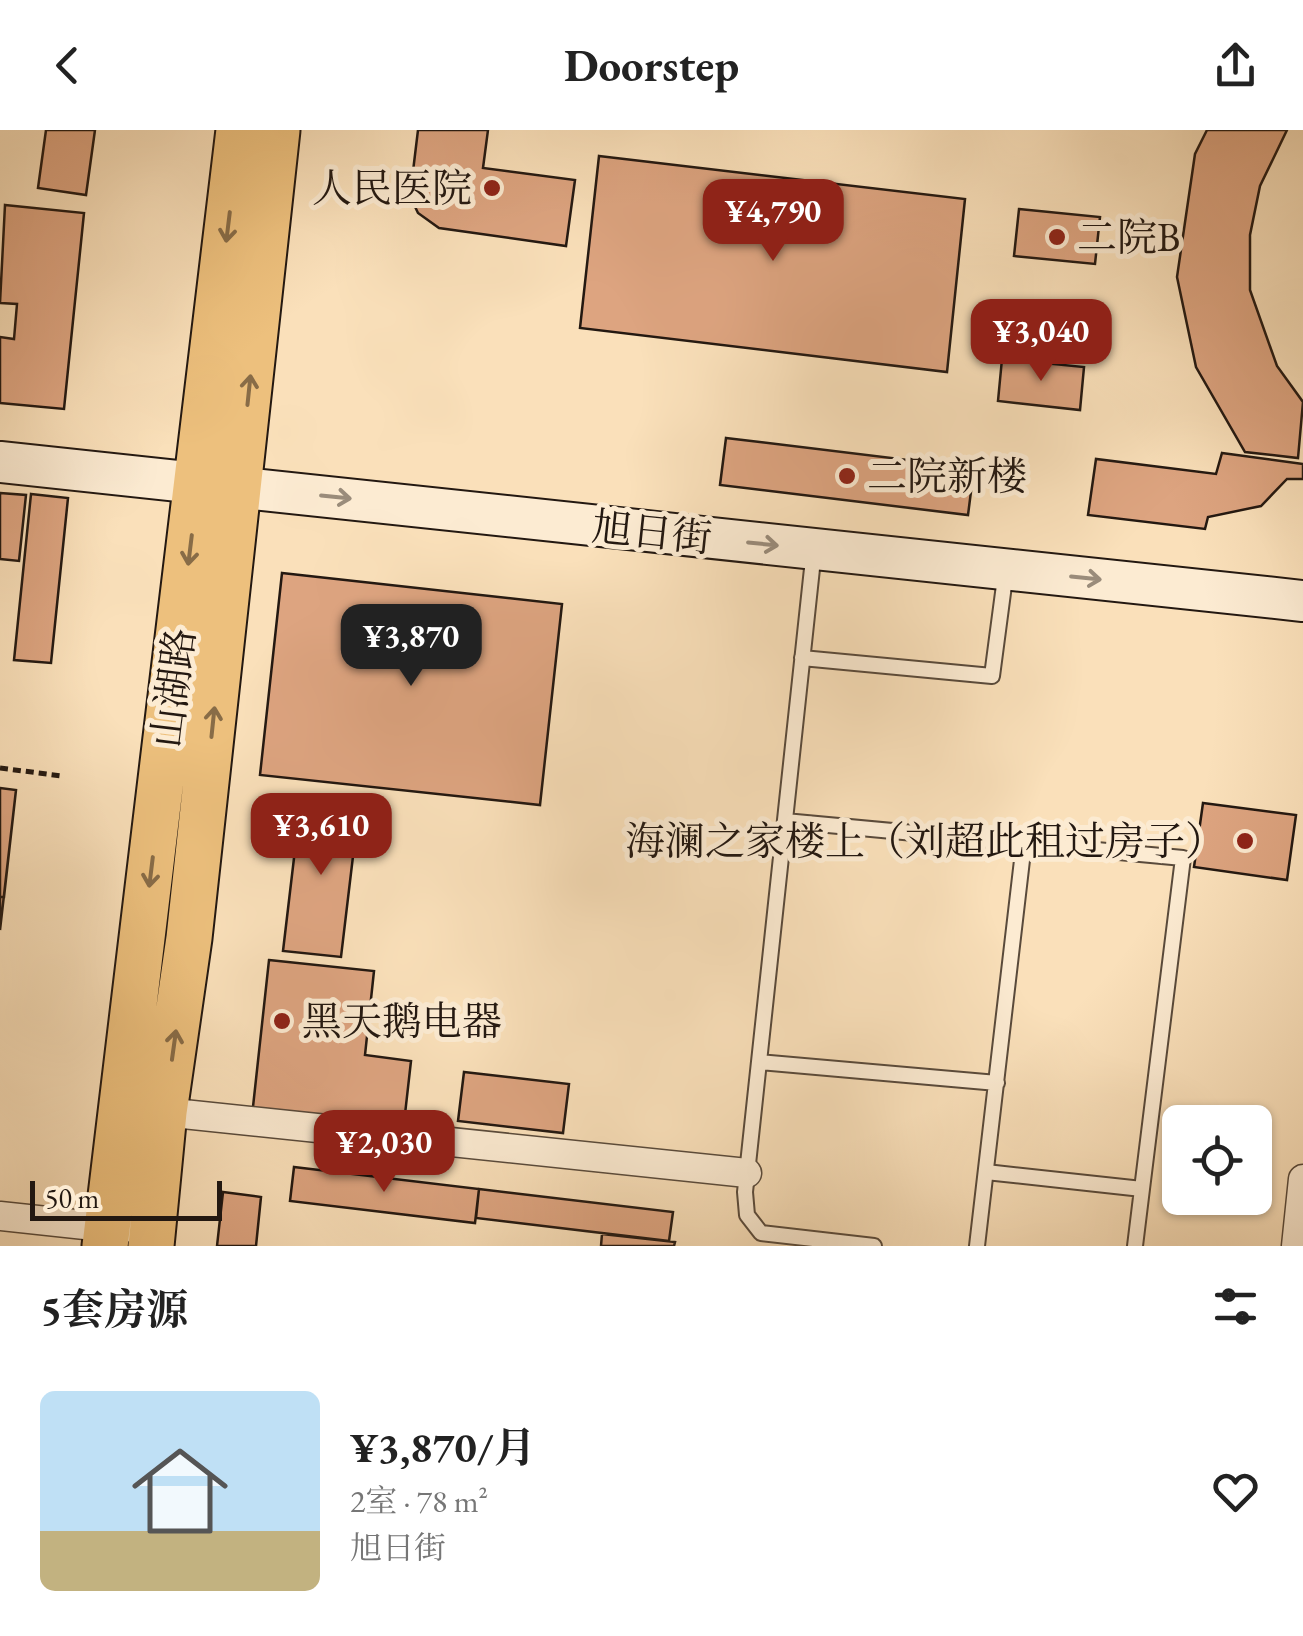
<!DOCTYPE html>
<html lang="zh">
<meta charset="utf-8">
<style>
:root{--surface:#fff;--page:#f6f6f6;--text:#222;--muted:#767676;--accent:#8f2418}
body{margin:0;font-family:"EB Garamond","Noto Serif SC",serif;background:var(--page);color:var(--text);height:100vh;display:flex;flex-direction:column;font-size:38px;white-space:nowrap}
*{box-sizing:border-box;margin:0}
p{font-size:32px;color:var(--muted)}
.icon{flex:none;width:55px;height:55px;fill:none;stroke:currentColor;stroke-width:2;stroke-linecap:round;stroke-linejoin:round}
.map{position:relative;height:1116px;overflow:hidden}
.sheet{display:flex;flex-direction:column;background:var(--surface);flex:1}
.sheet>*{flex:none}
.controls{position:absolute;left:1162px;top:975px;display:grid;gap:20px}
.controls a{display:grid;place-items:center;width:110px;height:110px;border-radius:15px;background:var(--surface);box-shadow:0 2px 8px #0004;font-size:50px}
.scale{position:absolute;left:30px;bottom:25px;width:192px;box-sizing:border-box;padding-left:10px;border:5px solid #231811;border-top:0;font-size:28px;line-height:35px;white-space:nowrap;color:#231811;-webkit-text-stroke:8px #fcebd2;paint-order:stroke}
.price{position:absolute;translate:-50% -85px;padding:0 22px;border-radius:20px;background:var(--accent);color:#fff;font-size:32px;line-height:65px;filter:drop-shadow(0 2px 5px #0008)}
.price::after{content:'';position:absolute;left:50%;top:60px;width:30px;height:22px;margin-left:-15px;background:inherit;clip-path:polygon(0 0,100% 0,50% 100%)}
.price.active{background:#222;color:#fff}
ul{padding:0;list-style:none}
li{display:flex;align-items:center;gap:30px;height:250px;padding:0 40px}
li span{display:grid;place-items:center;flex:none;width:280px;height:200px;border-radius:15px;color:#555}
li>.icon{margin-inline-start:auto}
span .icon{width:120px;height:120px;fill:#fffc;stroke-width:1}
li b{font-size:42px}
h2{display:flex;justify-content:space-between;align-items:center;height:120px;padding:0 40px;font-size:42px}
header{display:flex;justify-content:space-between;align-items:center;height:130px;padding:0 40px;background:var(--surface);font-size:45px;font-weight:700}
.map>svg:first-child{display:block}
</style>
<header><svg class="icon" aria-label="back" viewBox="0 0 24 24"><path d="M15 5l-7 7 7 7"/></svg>Doorstep<svg class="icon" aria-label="share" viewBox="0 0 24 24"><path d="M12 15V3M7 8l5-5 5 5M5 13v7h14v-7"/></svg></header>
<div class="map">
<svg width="1303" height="1116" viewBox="0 0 1303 1116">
<rect width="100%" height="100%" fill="#fae0ba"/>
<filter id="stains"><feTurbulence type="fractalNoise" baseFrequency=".002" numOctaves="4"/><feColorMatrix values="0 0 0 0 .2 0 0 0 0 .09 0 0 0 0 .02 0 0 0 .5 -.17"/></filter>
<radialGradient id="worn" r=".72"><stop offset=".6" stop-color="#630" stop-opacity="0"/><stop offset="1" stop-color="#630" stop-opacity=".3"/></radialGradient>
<path fill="#dda480" stroke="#231811" stroke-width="2.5" d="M46,0H95L86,65L38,58Z
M418,0H488L483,38L575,50L566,116L439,98L418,83L410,66Z
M1207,0H1287L1260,56L1250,105V160L1277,236L1303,272L1298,328L1245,322L1196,237L1177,147L1195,24Z
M599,26L965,69L947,242L580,198Z
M5,75L84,83L64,279L0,273V207L14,209L17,174L0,173Z
M1019,79L1100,87L1095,134L1014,126Z
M1002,229L1084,237L1080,280L998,271Z
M726,308L974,338L968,385L720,355Z
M1222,323L1303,334V349H1287L1261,376L1208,387L1205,399L1088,385L1096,329L1216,344Z
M0,363L26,365L19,431L0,429Z
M31,364L68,368L51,533L14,530Z
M282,443L562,474L540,675L260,645Z
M0,658L16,660L0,800Z
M0,658L16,660L4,767H0Z
M301,669L359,676L341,827L283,821Z
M1203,673L1296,685L1287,750L1194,737Z
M269,830L374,841L365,925L411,931L403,1002L252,986Z
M464,942L569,954L563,1003L458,991Z
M294,1037L479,1059L475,1093L290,1071Z
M479,1059L673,1082L669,1111L476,1088Z
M223,1062L261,1067L256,1116H217Z
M602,1104L675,1112L674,1116H601Z"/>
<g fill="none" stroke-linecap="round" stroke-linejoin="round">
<defs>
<path id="lane" d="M814,420L745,1062L747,1085L761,1103L874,1116
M802,528L992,546L1006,440
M785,691L1183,728L1142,1059L986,1042
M759,932L997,953
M977,1116L1024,713
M1135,1116L1142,1059"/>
<path id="street" d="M164,982L747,1043
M0,1086L122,1099
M1296,1116L1303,1049"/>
<path id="secondary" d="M0,332L1303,471"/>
<path id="primary" d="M105,1116L239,0
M151,1116L164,982L189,808L277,0"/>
</defs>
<use href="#lane" stroke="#594a3b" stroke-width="18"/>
<use href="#street" stroke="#594a3b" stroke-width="31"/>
<use href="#secondary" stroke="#231811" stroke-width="44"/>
<use href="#primary" stroke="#231811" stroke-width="49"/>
<path stroke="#231811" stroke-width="5" stroke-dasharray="8 5" stroke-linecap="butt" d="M0,638L62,646"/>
<use href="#lane" stroke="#fcebd2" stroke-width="14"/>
<use href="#street" stroke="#fcebd2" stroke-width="28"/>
<use href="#secondary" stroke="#fcebd2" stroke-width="40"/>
<use href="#primary" stroke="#edc07d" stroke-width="45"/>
</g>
<defs><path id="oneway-shaft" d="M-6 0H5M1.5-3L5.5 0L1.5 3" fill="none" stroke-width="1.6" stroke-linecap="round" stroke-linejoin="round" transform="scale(2.5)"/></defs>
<g stroke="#886c47">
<use href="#oneway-shaft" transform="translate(228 97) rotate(97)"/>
<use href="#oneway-shaft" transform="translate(249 260) rotate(-84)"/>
<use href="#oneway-shaft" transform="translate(190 420) rotate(97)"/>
<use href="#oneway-shaft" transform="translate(213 592) rotate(-84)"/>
<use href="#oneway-shaft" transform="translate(151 742) rotate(97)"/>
<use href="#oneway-shaft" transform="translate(174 915) rotate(-82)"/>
</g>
<g stroke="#9a8c7b">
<use href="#oneway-shaft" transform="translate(336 367) rotate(6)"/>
<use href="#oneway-shaft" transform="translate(763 414) rotate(6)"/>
<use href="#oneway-shaft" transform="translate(1086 448) rotate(6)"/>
</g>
<g fill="#8f2418" stroke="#fcebd2" stroke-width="4">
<circle cx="492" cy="58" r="10"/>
<circle cx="1057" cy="107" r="10"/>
<circle cx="847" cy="346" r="10"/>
<circle cx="1245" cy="711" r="10"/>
<circle cx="282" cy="891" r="10"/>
</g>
<g text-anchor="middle" stroke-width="10" stroke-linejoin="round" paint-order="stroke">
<g font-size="40" fill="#231811" stroke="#fcebd2" text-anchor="start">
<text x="472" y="72" text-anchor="end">人民医院</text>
<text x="1077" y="121">二院B</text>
<text x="867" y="360">二院新楼</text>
<text x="1225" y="725" text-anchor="end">海澜之家楼上（刘超此租过房子）</text>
<text x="302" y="905">黑天鹅电器</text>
</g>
<g font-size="40" fill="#231811" stroke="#fcebd2">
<text transform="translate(652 402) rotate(6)" y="14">旭日街</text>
<text transform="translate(173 558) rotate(-83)" y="14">山湖路</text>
</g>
</g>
<rect width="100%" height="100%" filter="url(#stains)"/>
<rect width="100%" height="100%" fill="url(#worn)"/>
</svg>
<div class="controls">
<a><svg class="icon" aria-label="locate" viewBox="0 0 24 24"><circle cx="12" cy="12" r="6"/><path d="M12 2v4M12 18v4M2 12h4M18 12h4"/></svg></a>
</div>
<div class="scale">50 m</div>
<b class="price" style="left:773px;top:134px">¥4,790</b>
<b class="price" style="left:1041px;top:254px">¥3,040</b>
<b class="price active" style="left:411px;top:559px">¥3,870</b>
<b class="price" style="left:321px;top:748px">¥3,610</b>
<b class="price" style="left:384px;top:1065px">¥2,030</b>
</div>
<section class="sheet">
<h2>5套房源<svg class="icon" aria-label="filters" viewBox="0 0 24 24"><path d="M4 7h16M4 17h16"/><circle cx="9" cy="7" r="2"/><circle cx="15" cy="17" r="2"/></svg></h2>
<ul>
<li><span style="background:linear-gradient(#bfe0f5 70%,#c2b280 0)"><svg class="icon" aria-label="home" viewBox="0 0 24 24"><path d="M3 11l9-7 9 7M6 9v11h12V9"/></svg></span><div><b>¥3,870/月</b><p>2室 · 78 m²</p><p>旭日街</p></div><svg class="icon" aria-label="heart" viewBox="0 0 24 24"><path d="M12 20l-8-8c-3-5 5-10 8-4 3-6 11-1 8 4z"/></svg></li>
</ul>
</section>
